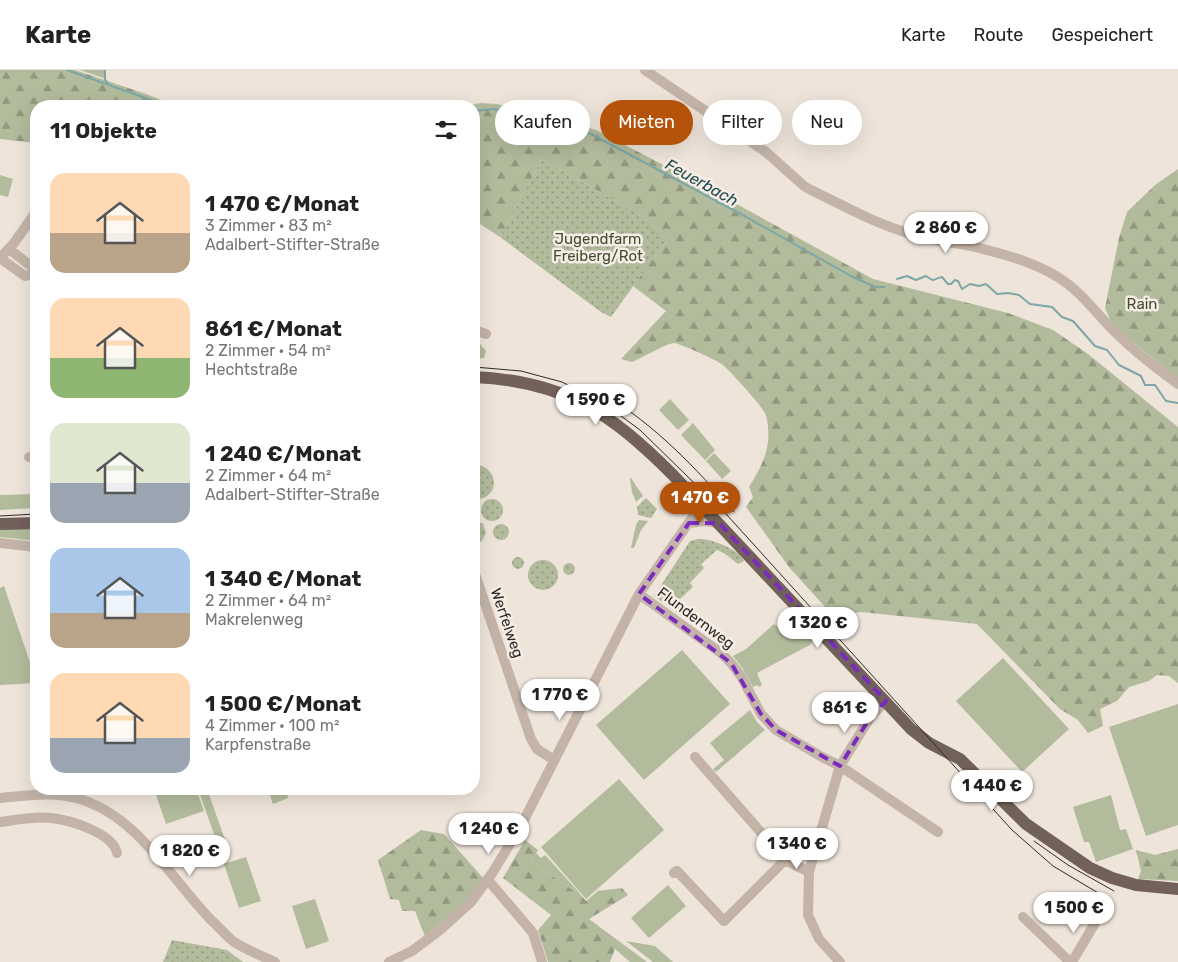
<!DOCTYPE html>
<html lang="de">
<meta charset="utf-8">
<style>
:root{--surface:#fff;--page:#f2f2f2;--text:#222;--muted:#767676;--line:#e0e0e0;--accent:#b45309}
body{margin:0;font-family:Rubik,sans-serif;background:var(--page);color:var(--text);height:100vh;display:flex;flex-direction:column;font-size:19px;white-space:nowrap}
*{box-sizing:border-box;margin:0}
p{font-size:16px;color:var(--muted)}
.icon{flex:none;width:28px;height:28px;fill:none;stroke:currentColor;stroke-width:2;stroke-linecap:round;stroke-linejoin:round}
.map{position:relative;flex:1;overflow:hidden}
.sheet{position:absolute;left:30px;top:30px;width:450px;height:695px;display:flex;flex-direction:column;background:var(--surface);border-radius:20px;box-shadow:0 5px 20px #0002}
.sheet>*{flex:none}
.banner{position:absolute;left:495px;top:30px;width:475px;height:45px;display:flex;gap:10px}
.price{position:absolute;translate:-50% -42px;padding:0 11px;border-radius:18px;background:#fff;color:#222;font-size:16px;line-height:32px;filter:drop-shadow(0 1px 2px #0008)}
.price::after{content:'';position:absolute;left:50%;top:30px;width:15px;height:11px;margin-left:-8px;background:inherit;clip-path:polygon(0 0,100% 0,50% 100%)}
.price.selected{background:var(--accent);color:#fff}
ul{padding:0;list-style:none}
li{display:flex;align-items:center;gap:15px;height:125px;padding:0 20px}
li span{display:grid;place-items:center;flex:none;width:140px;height:100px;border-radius:15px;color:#555}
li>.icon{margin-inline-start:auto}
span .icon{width:60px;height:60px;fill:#fffc;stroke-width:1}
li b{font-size:21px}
h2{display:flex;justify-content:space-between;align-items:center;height:60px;padding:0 20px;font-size:21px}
.pill{padding:0 18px;border-radius:22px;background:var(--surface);box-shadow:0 5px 20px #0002;font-size:18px;line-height:45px}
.pill.selected{background:var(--accent);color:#fff}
header{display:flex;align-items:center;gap:30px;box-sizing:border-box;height:70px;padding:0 25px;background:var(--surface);border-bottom:1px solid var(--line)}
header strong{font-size:24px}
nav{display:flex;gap:28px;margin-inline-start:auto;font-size:18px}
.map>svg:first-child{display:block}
</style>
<header>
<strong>Karte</strong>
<nav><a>Karte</a><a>Route</a><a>Gespeichert</a></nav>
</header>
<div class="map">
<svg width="1178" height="892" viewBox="0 0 1178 892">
<defs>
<pattern id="forest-firs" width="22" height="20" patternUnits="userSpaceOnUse" patternTransform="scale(1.25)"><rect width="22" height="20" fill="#b2bb9c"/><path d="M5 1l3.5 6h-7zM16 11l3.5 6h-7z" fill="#91987f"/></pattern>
<pattern id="park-dots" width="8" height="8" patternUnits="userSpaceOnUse" patternTransform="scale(1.25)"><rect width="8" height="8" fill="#b2bb9c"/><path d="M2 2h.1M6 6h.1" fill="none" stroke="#91987f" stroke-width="1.8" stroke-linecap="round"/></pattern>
</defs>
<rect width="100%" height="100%" fill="#eee4da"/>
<path fill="#b2bb9c" d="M80,0H105L106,9Z
M0,105L13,109L8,127L0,125Z
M474,267L486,281L484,288L474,289Z
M670,329L689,350L678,360L659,340Z
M693,353L715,380L705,390L681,365Z
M714,383L731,401L722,409L706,391Z
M630,408H631L643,426L636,432L632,422Z
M36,424V438L0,440V425Z
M639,450L648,451L641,460L634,478H631L636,455Z
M0,459H36V471L0,467Z
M4,516L36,610V613L0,615V518Z
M788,541L816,567L810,575L804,578L757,603L762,615L759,617L757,615L753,617L743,599L733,586L746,579L774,554L781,560L788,555L782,546Z
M682,580L730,634L644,710L596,655Z
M1003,588L1069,659L1022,702L956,631Z
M1178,634V755L1146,766L1109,657Z
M750,640L757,652L765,660L716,702L713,699L724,690L710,673Z
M619,709L664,760L586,829L541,777Z
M154,719H196L204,741L166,754Z
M198,719H207L228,778L220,781Z
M268,719H286L288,728L273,734Z
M1111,725L1120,760L1126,759L1133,779L1096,792L1089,772H1084L1073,737Z
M536,783L541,788L545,785L576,819L574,821L531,791Z
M246,787L261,831L239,838L224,794Z
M668,815L686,836L649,868L631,848Z
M315,829L329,871L306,879L292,836Z
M626,871L655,876L673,892H653Z"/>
<path fill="url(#forest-firs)" d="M0,0H75L146,24L177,36H36V73L0,69Z
M481,33L497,34L596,60L702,115L873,209L1008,243L1053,260L1088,284L1178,357V613L1169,606L1157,605L1149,611L1129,617L1117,631L1100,639L1103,656L1088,663L1078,650L1060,639L977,554L861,542L844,544L835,548L789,497L746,437L753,427L749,417C764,393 773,374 766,345C764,338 730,301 723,295C719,291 679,273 674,273C665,274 642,288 632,292L621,289L666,241L633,216L668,168L642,146L542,89L500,167L474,150V36H465Z
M1178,99V309L1113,256L1105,238L1119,168L1127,142L1155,115Z
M421,760L444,764L484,809L468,830L425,866L415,841H402L399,830L390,829L378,790Z
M525,770L538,780L531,791L574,821L576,819L586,831L598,821L622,818L628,825L589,849L647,892H630L615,879L610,892H548L538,860L551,845L503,808Z
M1178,779V811L1138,809L1141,801L1136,780L1155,785Z"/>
<path fill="url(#park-dots)" d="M542,89L642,146L668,168L611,247L601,242L500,167Z
M479,395C502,402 497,431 474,429V396Z
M646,428L657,439L651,448L638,445L637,437Z
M481 440a11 11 0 1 1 22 0a11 11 0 1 1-22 0Z
M474,449L483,454L486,463L482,471L474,475Z
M493 462a8 8 0 1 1 16 0a8 8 0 1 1-16 0Z
M698,469C710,468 739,479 744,491L738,494L724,483L717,480L701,494L704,498L690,513L693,517L679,530L685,538L686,543L683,547L654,526L690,471Z
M512 493a6 6 0 1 1 12 0a6 6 0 1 1-12 0Z
M528 505a15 15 0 1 1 30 0a15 15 0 1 1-30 0Z
M563 499a6 6 0 1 1 12 0a6 6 0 1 1-12 0Z
M172,870L227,880L243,892H163Z"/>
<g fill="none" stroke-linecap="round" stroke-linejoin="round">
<path stroke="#7da7a7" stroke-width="2" d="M67,0L168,36
M105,0V9L108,14
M474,41L493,39L509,41L591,64L739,143L851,206L875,217H884
M897,209L907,206L916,210L926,206C936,213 932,209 942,207L948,214H951L955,210L958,211L962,219L970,214L979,216L986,214L997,224L1008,223L1019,225L1030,234L1052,237L1062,247L1073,251L1095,276L1107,280L1119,295L1141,306L1145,315H1155L1166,331L1178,333"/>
<path stroke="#c4b4a8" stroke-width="10" d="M645,0L766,82L804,116L811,120C842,135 874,153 908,163C928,170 950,172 971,176C1000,183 1031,191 1056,206C1080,220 1095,242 1114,261C1133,280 1156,298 1178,314
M36,142L14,173L0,188L25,206L36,203
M9,179L36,200
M474,260L486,264
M29,387L36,386
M689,453L704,451L719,453
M0,473L36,477
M474,501L531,669L537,679L554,690
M639,524L721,583L731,593L741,606L761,644L776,660L822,687L840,696L938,762
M695,687L785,790L809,802
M0,728C25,726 51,721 76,728C137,744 170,808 212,851C219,857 226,866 234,872C247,880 261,886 275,892
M0,752C16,750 35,746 51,748C70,750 113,763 117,783
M674,803L677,801L724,851L785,790
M488,810L533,863L542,892
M1023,847L1070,892
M389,892L412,881L440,860L471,832L493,802L523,752L639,524L701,435
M840,892L819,869L808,845L809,802L840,696L871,646L886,631
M1072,892L1098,848"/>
<path stroke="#72615a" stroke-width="12" d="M474,307C565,311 611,343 673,405L911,659L929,673L960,689L1026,754L1090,798L1112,808L1136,815L1178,819
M0,454L36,453"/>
<path stroke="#322a27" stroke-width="1" d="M474,297L521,301L562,312L602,332L640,360L727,445L1012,760L1053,796L1110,830
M605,325C655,355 696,398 734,442
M0,446L36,444
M1034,771L1068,795L1114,821"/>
</g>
<path fill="none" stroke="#7b2cbf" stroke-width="4" stroke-dasharray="10 6" stroke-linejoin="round" d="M689,453H719L886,631L871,646L840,696L776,660L761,644L731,593L639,524Z"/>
<g text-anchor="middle" stroke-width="5" stroke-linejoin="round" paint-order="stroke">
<g font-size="15" fill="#434d2e" stroke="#f6eee6">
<text x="598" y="174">Jugendfarm<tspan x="598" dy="17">Freiberg/Rot</tspan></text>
<text x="1142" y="239">Rain</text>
</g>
<g font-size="15" fill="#322a27" stroke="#f6eee6">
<text transform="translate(696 548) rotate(37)" y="5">Flundernweg</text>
<text transform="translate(507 553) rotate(71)" y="5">Werfelweg</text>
</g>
<g font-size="16" font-style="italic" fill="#224d4e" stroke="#f6eee6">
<text transform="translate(702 112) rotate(29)" y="6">Feuerbach</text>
</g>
</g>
</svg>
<b class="price" style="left:946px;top:184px">2 860 €</b>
<b class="price" style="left:596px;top:356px">1 590 €</b>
<b class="price selected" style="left:700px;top:454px">1 470 €</b>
<b class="price" style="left:818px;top:579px">1 320 €</b>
<b class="price" style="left:560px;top:651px">1 770 €</b>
<b class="price" style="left:845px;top:664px">861 €</b>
<b class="price" style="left:992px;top:742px">1 440 €</b>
<b class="price" style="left:489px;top:785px">1 240 €</b>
<b class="price" style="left:797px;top:800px">1 340 €</b>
<b class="price" style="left:190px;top:807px">1 820 €</b>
<b class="price" style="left:1074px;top:864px">1 500 €</b>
<div class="banner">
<a class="pill">Kaufen</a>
<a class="pill selected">Mieten</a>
<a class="pill">Filter</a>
<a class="pill">Neu</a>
</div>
<section class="sheet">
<h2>11 Objekte<svg class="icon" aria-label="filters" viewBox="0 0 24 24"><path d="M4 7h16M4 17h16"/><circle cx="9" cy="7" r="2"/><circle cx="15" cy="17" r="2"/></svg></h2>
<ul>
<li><span style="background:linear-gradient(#ffd9b3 60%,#b9a48a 0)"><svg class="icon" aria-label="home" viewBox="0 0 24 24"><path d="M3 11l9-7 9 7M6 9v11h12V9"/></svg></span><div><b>1 470 €/Monat</b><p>3 Zimmer · 83 m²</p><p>Adalbert-Stifter-Straße</p></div></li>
<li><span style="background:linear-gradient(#ffd9b3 60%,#8fb573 0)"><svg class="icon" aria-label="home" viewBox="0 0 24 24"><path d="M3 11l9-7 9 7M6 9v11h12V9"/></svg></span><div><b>861 €/Monat</b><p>2 Zimmer · 54 m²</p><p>Hechtstraße</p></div></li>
<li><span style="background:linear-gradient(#dfe7d0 60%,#9aa5b1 0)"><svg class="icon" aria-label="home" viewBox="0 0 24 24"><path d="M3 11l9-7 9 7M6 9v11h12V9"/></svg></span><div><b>1 240 €/Monat</b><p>2 Zimmer · 64 m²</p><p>Adalbert-Stifter-Straße</p></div></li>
<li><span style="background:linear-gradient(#a9c7e8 65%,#b9a48a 0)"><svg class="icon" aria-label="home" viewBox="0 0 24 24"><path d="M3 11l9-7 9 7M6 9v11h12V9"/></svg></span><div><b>1 340 €/Monat</b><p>2 Zimmer · 64 m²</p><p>Makrelenweg</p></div></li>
<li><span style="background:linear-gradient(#ffd9b3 65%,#9aa5b1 0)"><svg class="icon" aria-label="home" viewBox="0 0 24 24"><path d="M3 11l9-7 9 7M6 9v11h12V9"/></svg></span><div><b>1 500 €/Monat</b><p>4 Zimmer · 100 m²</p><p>Karpfenstraße</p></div></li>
</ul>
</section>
</div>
